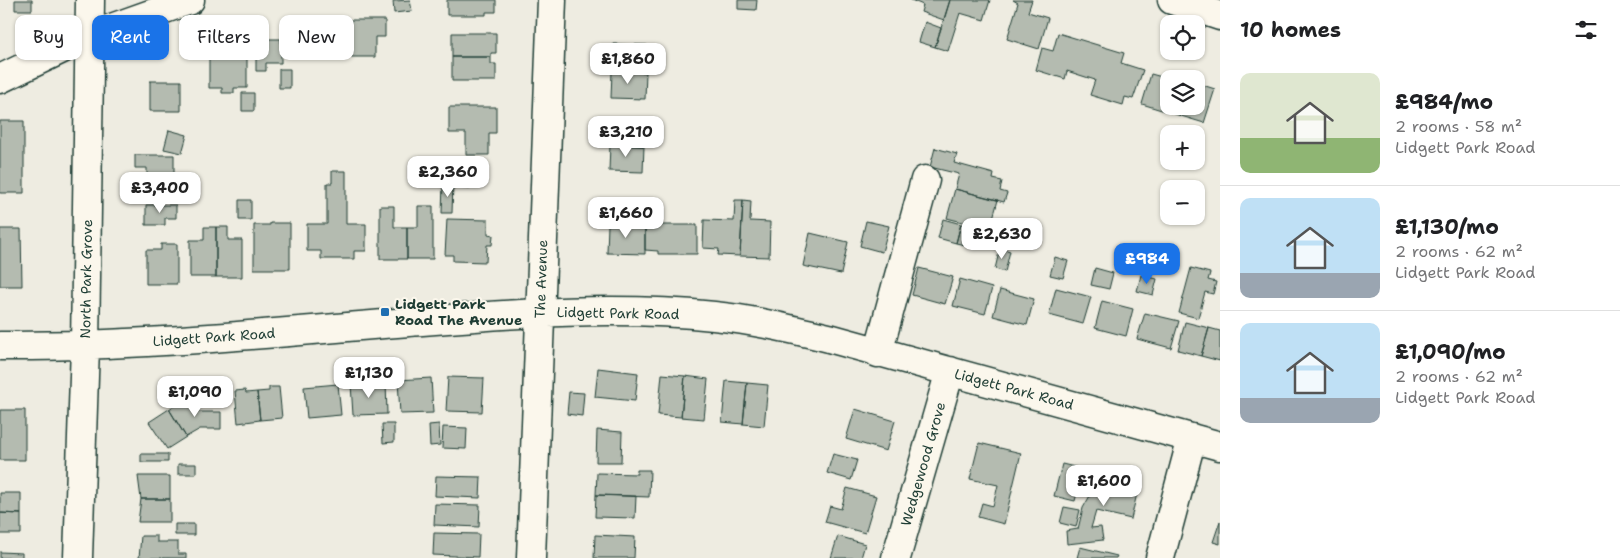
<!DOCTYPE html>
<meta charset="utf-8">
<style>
:root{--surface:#fff;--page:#f2f2f2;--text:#202124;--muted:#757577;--line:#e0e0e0;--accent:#1a73e8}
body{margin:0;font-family:"Shantell Sans",sans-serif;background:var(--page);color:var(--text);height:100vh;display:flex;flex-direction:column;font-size:19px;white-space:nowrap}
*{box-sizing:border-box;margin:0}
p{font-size:16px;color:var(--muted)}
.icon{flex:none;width:28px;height:28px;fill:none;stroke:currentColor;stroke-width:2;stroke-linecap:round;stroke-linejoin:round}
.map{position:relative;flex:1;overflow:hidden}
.panel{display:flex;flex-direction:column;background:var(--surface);width:400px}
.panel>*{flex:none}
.guide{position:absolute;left:15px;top:15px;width:475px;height:45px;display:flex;gap:10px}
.buttons{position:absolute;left:1160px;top:15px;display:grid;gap:10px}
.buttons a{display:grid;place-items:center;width:45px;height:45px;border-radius:10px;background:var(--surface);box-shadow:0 1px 4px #0004;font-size:25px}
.price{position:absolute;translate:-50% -42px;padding:0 11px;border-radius:10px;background:#fff;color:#222;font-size:16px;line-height:32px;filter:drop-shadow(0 1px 2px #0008)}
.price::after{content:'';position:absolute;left:50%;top:30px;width:15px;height:11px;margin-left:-8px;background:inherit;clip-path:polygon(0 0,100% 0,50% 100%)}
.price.active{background:var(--accent);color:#fff}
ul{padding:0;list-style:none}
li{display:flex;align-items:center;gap:15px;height:125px;padding:0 20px}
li+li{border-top:1px solid var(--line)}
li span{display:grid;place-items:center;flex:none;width:140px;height:100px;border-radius:10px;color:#555}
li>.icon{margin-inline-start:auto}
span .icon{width:60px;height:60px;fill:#fffc;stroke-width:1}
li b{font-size:21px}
h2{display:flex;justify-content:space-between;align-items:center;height:60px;padding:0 20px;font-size:21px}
.pill{padding:0 18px;border-radius:10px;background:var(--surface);box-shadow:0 1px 4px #0004;font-size:18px;line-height:45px}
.pill.active{background:var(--accent);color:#fff}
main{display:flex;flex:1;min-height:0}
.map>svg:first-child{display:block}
</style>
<main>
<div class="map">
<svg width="1220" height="558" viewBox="0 0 1220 558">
<rect width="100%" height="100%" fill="#eeece1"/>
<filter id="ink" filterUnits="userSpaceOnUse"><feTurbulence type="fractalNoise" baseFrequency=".02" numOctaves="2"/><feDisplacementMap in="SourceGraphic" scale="10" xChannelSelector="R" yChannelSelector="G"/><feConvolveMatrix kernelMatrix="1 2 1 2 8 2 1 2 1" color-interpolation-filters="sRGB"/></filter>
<g filter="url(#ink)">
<path fill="#b4bbb0" stroke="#1f3d34" d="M15,0H32V10H15Z
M410,0L412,11L394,13L393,1Z
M447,0H496V12H486V15H447Z
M738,0H757L756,10L738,9Z
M911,0H950L944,20L921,12L923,5Z
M950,0H990L984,20L960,13L948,51L935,47Z
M1013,0H1032L1028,12L1048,18L1039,49L1007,39L1018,3Z
M324,20H342V53H324V45H317V51H297V42H290V29H317V24H324Z
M350,20H385V37H375V57H350Z
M925,22L941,28L935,47L919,42Z
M452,33H496V53H491V57H452Z
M1058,33L1124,53L1121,63L1143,70L1133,99L1125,97L1123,105L1090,95L1095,80L1067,71L1065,79L1036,70L1042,48L1053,51Z
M256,39H281V63H266V71H256Z
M613,44L647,45L646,72L612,71Z
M229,54H247V88H234V93H222V88H209V58H229Z
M452,57H491V64H496V81H452Z
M279,69H290V88H279Z
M612,71L646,72L645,99L611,98Z
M1151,74L1169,79V106H1196V83L1215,89L1204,123L1142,104Z
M150,81H181V111H150Z
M242,93H254V111H242Z
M449,107H496V133H489V155H466V133H449Z
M611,120L645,121L644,146L610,145Z
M0,121H24V193H0Z
M169,130L187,135L182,153L164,149Z
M610,145L644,146L643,172L609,171Z
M935,148L957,154L954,163L994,174L993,179L1002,181L1000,191L1007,193L1004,202L955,189L959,174L930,167Z
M135,155H174V181H185V199H156V181H147V168H135Z
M332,171H346V224H366V251H354V259H321V251H307V224H327V183H332Z
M453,175H471L470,189L453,188Z
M443,183H453L452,213H442Z
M955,189L998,200L990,229L947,218Z
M239,200H251V220H239Z
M735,200H743L740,256L718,255L719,249L703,248L704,220L734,221Z
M743,200L751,201L750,221L770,222L769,257L740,256Z
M146,205H176V218H165V225H146Z
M380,206H394V227H407V259H380Z
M418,206H433V259H407V227H418Z
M645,218H659V225H697V254H658V251L645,250Z
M447,219L488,220V234L493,235L492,245H487L486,262L453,261V255H445Z
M943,219L961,224L956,243L938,238Z
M866,221L889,226L882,252L860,246Z
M270,223H290V269H254V225H270Z
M961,224L979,229L974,247L956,243Z
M608,225H645V254L607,253Z
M204,227H216V277H190V240H204Z
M216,227H228V240H242V277H216Z
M0,229H21L22,286H0Z
M810,233L848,242L841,274L803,266Z
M161,244H177V284H146V250H161Z
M1000,248L1010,251L1005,272L995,269Z
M1055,257L1068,261L1063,278L1050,275Z
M919,268L953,277L945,304L912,295Z
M1095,268L1113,273L1109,289L1091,285Z
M1191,268L1210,273L1208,280L1216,282L1213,294L1205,292L1198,318L1179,313Z
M1141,275L1157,279L1153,295L1137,291Z
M960,279L992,288L985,314L953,306Z
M1056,288L1091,297L1083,324L1049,315Z
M1000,290L1034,299L1027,325L993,316Z
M1102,301L1133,309L1126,336L1095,328Z
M1145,313L1179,321L1171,348L1137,339Z
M1185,322L1209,328L1201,356L1178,350Z
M1209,328L1220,331V361L1201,356Z
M598,368L638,373L635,401L595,397Z
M662,374L685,376L681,417L658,415Z
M685,376L708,379L704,419L681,417Z
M448,377L484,378L482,412L446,411Z
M431,378L433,413L400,414L398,380Z
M726,381L747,383L743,424L722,422Z
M386,382L387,414L353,415L351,384Z
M747,383L768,385L764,426L743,424Z
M338,384L341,415L307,418L304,387Z
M269,387H279L282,418L260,420L257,392L269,391Z
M245,390L246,393L257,392L260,420L238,423L235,391Z
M569,392L584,393L582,416L567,414Z
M188,397L198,412H221V429H200L186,437L169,409Z
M169,409L186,437L167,449L149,422Z
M855,409L895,421L886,451L846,439Z
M0,410H25V460H0Z
M382,424H394V442L383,443Z
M439,424L440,445L430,446L429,425Z
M443,427L467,428L466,449L442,448Z
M597,430L622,432L621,462H596Z
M979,443L1021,453L1004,524L978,517L982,503L993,506L998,485L970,479Z
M141,454H168V462H141Z
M833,454L857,460L851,480L827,473Z
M178,464H196V474H178Z
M1062,464L1083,469L1075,501L1054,496Z
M637,470H650L649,497L596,495L597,473L637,474Z
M1096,474L1139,485L1131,519L1096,511L1091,528L1101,527L1103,540L1067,544L1066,531L1078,529L1083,508L1091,494Z
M138,476H170V499H141Z
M436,476L481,477L480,498L435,496Z
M847,488L876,496L865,533L825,522L830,506L841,509Z
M0,493H21V514L0,513Z
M596,495L636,496L635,518L595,517Z
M141,499H170V522H138Z
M435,504L480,505L479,527L434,525Z
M1064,507L1080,510L1076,527L1060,523Z
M0,513L21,514V534H0Z
M1220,521V544L1213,542Z
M175,524H194V535H175Z
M434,533L479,534L478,557L433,555Z
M595,535L635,537L634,558H594Z
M141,536H157V542H178V554H186V558H139Z
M838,536L865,544L861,558H831Z
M1080,547L1117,556L1116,558H1077Z
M0,552L22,553V558H0Z"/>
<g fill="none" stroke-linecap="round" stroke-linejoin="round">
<defs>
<path id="minor" d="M1172,0L1220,16
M0,79L89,36L190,0
M0,346C141,347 281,332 422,321C519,313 617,306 714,316C753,320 791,329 829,338L1220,446
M878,353L925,180
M78,558L85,346L90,0
M531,558L552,0
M896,558L950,371
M1160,558L1192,438"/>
</defs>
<use href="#minor" stroke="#1f3d34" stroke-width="31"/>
<use href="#minor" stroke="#fbf7ec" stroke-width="28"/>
</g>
</g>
<rect fill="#1f6fb2" stroke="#fbf7ec" stroke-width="2" x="380" y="307" width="10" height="10" rx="2.5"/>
<g text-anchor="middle" stroke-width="4" stroke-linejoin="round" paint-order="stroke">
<g font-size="14" fill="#1f3d34" stroke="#fbf7ec">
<text transform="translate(86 279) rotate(-89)" y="5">North Park Grove</text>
<text transform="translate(541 279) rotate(-88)" y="5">The Avenue</text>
<text transform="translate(618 313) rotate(1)" y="5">Lidgett Park Road</text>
<text transform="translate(214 337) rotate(-4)" y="5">Lidgett Park Road</text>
<text transform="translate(1014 389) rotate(15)" y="5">Lidgett Park Road</text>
<text transform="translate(923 464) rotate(-74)" y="5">Wedgewood Grove</text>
</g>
<g font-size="14" font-weight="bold" fill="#1f3d34" stroke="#fbf7ec" text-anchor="start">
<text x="395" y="309">Lidgett Park<tspan x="395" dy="16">Road The Avenue</tspan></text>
</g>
</g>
</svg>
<div class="buttons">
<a><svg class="icon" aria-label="locate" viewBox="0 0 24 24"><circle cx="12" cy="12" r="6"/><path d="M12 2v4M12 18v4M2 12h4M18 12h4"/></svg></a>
<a><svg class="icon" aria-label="layers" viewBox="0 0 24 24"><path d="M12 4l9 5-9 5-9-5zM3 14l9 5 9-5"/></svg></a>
<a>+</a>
<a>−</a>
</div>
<b class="price" style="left:628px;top:85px">£1,860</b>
<b class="price" style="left:626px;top:158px">£3,210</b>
<b class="price" style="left:448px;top:198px">£2,360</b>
<b class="price" style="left:160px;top:214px">£3,400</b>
<b class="price" style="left:626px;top:239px">£1,660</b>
<b class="price" style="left:1002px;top:260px">£2,630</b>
<b class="price active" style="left:1147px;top:285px">£984</b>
<b class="price" style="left:369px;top:399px">£1,130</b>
<b class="price" style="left:195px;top:418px">£1,090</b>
<b class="price" style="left:1104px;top:507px">£1,600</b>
<div class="guide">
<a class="pill">Buy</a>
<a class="pill active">Rent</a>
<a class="pill">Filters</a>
<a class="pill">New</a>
</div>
</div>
<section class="panel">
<h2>10 homes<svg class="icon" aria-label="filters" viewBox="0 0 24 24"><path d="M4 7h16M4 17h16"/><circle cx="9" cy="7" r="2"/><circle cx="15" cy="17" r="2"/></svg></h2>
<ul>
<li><span style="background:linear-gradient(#dfe7d0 65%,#8fb573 0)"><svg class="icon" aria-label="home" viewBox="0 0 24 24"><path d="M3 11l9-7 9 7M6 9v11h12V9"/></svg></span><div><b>£984/mo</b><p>2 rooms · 58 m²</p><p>Lidgett Park Road</p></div></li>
<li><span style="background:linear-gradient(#bfe0f5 75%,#9aa5b1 0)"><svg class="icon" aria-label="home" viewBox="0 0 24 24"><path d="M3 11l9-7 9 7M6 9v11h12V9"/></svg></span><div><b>£1,130/mo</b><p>2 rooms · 62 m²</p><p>Lidgett Park Road</p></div></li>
<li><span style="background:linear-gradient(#bfe0f5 75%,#9aa5b1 0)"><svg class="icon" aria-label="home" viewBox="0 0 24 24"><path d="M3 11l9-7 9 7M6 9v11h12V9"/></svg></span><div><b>£1,090/mo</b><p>2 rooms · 62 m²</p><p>Lidgett Park Road</p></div></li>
</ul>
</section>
</main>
